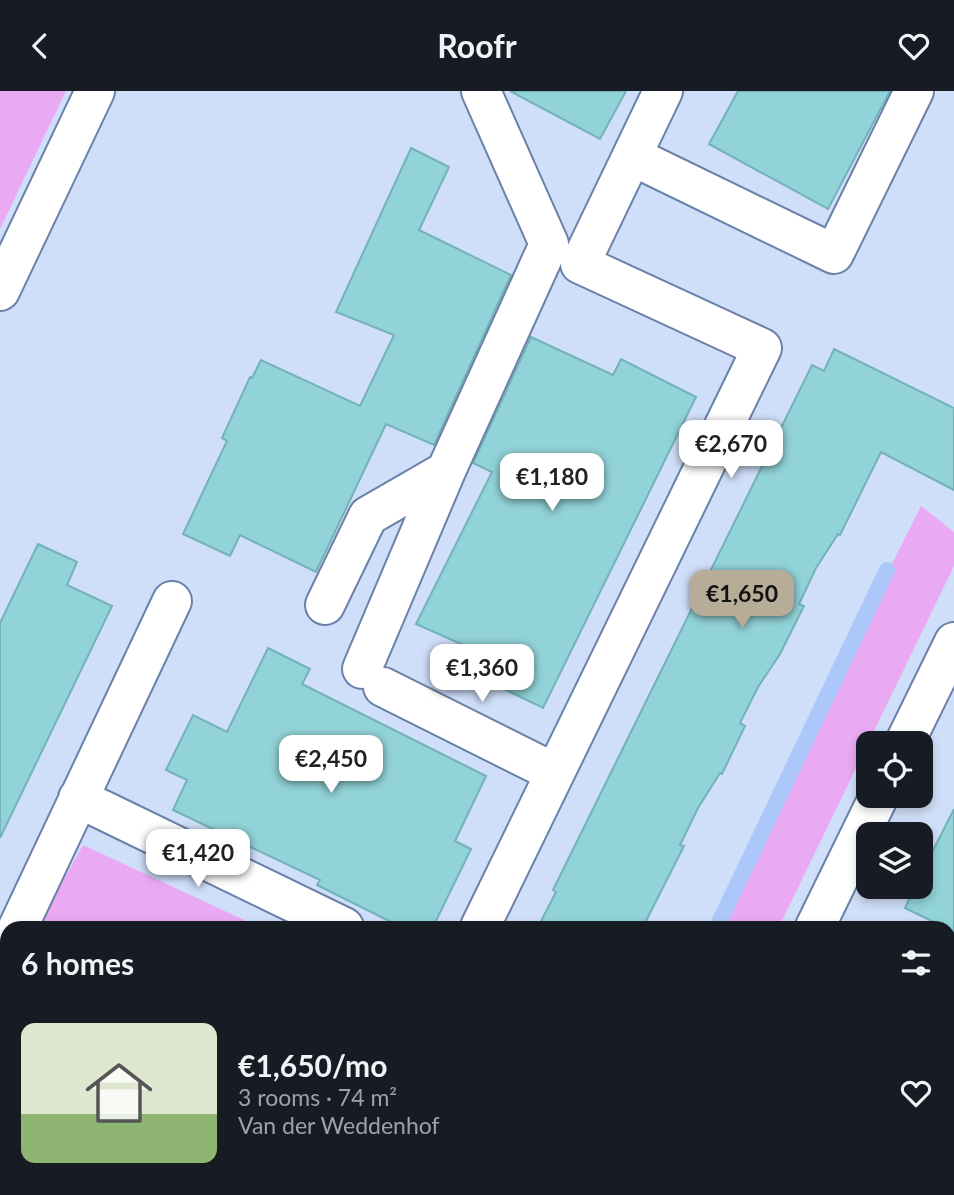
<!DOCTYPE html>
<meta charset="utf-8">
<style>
:root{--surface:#171b24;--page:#242831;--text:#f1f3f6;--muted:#9ea1a6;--accent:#b6ac98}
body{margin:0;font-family:Lato,sans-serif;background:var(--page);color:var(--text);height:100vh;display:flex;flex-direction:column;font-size:26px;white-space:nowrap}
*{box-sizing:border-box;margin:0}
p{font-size:23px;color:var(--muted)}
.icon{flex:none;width:38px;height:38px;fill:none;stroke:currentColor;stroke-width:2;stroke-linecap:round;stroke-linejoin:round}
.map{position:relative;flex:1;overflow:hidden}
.drawer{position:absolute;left:0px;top:830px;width:956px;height:275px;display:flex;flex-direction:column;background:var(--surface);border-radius:21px 21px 0 0;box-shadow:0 4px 10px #0003}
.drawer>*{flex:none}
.buttons{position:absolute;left:856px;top:640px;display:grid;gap:14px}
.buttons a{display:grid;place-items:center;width:77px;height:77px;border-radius:14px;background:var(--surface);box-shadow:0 4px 10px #0003;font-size:35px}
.price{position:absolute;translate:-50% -60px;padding:0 16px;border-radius:14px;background:#fff;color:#222;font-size:23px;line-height:46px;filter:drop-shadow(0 2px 4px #0008)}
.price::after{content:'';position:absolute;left:50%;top:42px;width:21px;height:16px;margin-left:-10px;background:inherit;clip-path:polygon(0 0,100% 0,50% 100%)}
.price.selected{background:var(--accent);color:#111}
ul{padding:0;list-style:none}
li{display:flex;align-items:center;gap:21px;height:175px;padding:0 21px}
li span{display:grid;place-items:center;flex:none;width:196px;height:140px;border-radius:14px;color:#555}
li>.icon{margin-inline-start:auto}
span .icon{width:84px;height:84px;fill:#fffc;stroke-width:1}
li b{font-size:30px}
h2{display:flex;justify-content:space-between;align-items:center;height:84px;padding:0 21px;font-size:30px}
header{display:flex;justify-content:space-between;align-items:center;height:91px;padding:0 21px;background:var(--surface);font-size:32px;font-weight:700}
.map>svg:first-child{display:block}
</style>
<header><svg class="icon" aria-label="back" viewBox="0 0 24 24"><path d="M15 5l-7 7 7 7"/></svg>Roofr<svg class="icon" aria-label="heart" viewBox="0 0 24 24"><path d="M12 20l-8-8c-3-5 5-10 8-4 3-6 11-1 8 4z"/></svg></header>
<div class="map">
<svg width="954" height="1104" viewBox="0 0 954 1104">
<rect width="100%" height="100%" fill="#d0dff9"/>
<path fill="#eaa9f3" d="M0,0H66L0,138Z
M921,415L954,441V475L779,836H710Z
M83,754L259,836H37Z
M577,1097H648L644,1104H574Z"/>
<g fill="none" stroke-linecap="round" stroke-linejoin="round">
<path stroke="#acc8fb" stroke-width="16" d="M717,836L887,479
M590,1104L594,1097"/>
</g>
<path fill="#91d3d8" stroke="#72b2b8" stroke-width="2" d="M510,0H626L600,48Z
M738,0H890L828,118L709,53Z
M411,57L449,76L419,139L511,184L434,354L386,333L316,481L240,444L230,465L183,443L227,350L222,347L250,286L252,287L261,269L360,315L394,244L336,221Z
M531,246L613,284L621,268L696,306L543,617L467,580L477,560L416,533L492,381L473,372Z
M834,258L954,317V399L881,361L840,444L838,443L816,477L799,513L804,515L780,563L758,596L740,632L745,635L722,683L720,682L698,717L680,754L684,755L643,836H538L556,801L553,799L812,274L824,280Z
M38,453L77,471L67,494L112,515L0,747V532Z
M268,557L310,578L302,593L486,685L455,750L471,758L433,836H401L317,794L320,789L173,719L187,689L166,679L193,624L227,641Z
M954,718V842L948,839V836H944L905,817L915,796H920V785Z"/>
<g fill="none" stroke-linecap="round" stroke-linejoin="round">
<defs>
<path id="minor" d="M632,65L834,163L914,0
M0,200L95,0
M325,514L368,425L446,380
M362,578L446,380L549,153L481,0
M383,596L555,682
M904,653L954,551
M78,707L344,836
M18,836L172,510
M480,836L762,257L580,173L663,0
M815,836L879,705
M7,859L1,873L7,876
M451,1097L465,1104
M684,1104L687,1097"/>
</defs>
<use href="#minor" stroke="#6b81a9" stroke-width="42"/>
<path stroke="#7e8a9f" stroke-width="4.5" stroke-dasharray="3.5 3.5" stroke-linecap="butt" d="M948,1032L954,1021
M913,1104L916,1097"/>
<use href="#minor" stroke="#fff" stroke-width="38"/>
</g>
</svg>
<div class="buttons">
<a><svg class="icon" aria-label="locate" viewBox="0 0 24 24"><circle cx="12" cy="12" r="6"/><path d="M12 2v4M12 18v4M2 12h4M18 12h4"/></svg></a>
<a><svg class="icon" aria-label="layers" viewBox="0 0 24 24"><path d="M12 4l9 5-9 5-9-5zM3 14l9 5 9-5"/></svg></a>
</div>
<b class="price" style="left:731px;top:389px">€2,670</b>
<b class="price" style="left:552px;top:422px">€1,180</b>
<b class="price selected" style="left:742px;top:539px">€1,650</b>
<b class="price" style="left:482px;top:613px">€1,360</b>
<b class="price" style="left:331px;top:704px">€2,450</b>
<b class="price" style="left:198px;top:798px">€1,420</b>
<section class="drawer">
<h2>6 homes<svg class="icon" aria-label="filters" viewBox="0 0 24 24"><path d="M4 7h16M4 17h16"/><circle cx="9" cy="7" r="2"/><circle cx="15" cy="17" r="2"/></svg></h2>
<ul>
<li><span style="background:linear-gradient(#dfe7d0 65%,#8fb573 0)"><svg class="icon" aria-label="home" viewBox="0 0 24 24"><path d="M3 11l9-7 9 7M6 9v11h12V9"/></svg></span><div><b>€1,650/mo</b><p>3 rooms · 74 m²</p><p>Van der Weddenhof</p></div><svg class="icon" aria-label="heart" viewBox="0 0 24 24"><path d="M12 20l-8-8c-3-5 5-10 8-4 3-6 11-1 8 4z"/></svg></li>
</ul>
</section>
</div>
